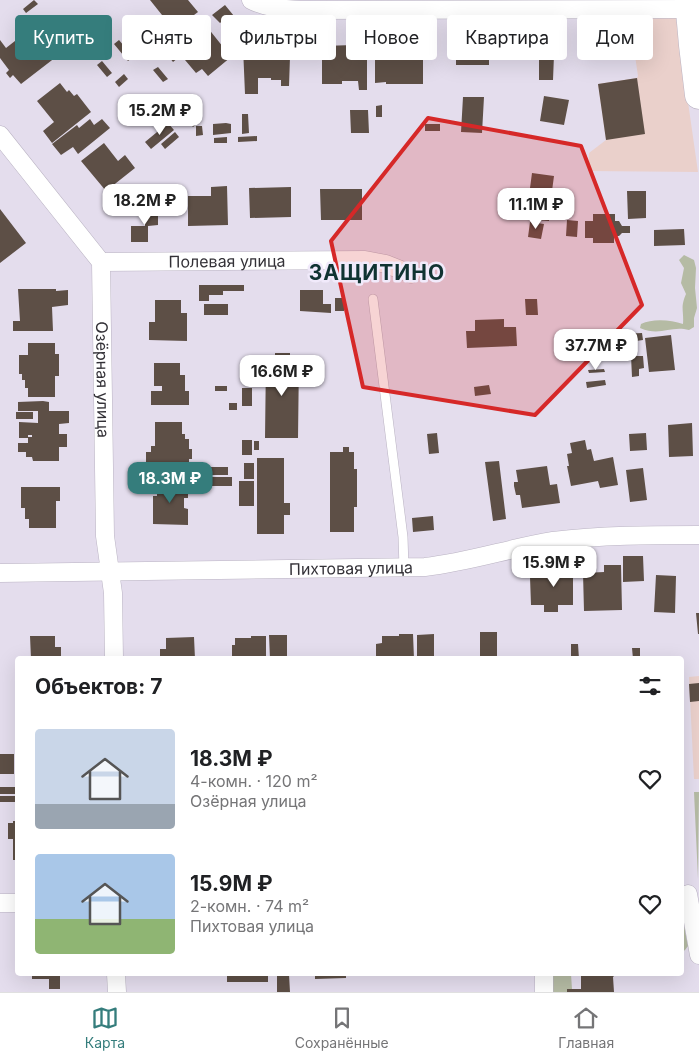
<!DOCTYPE html>
<html lang="ru">
<meta charset="utf-8">
<style>
:root{--surface:#fff;--page:#f6f6f6;--text:#202124;--muted:#757577;--line:#e0e0e0;--accent:#357d7c}
body{margin:0;font-family:Inter,sans-serif;background:var(--page);color:var(--text);height:100vh;display:flex;flex-direction:column;font-size:19px;white-space:nowrap}
*{box-sizing:border-box;margin:0}
p{font-size:16px;color:var(--muted)}
.icon{flex:none;width:28px;height:28px;fill:none;stroke:currentColor;stroke-width:2;stroke-linecap:round;stroke-linejoin:round}
.map{position:relative;flex:1;overflow:hidden}
.drawer{position:absolute;left:15px;top:656px;width:669px;height:320px;display:flex;flex-direction:column;background:var(--surface);border-radius:5px;box-shadow:0 5px 20px #0002}
.drawer>*{flex:none}
.top-card{position:absolute;left:15px;top:15px;width:670px;height:45px;display:flex;gap:10px}
.price{position:absolute;translate:-50% -42px;padding:0 11px;border-radius:10px;background:#fff;color:#222;font-size:16px;line-height:32px;filter:drop-shadow(0 1px 2px #0008)}
.price::after{content:'';position:absolute;left:50%;top:30px;width:15px;height:11px;margin-left:-8px;background:inherit;clip-path:polygon(0 0,100% 0,50% 100%)}
.price.current{background:var(--accent);color:#fff}
ul{padding:0;list-style:none}
li{display:flex;align-items:center;gap:15px;height:125px;padding:0 20px}
li span{display:grid;place-items:center;flex:none;width:140px;height:100px;border-radius:5px;color:#555}
li>.icon{margin-inline-start:auto}
span .icon{width:60px;height:60px;fill:#fffc;stroke-width:1}
li b{font-size:21px}
h2{display:flex;justify-content:space-between;align-items:center;height:60px;padding:0 20px;font-size:21px}
.pill{padding:0 18px;border-radius:5px;background:var(--surface);box-shadow:0 5px 20px #0002;font-size:18px;line-height:45px}
.pill.current{background:var(--accent);color:#fff}
.tab-bar{display:flex;justify-content:space-around;align-items:center;height:70px;border-top:1px solid var(--line);background:var(--surface);font-size:14px;color:var(--muted)}
.tab-bar a{display:grid;justify-items:center;gap:2px}
.tab-bar .current{color:var(--accent)}
.map>svg:first-child{display:block}
</style>
<div class="map">
<svg width="699" height="992" viewBox="0 0 699 992">
<rect width="100%" height="100%" fill="#e4dded"/>
<path fill="#ead0cb" d="M643,16L676,18L698,172L588,171L589,153L606,140L598,84L637,78L638,76L630,22Z
M699,676V779H694L689,677Z"/>
<path fill="#b5bba4" d="M684,255L694,260L696,268L695,288L697,308L694,318V327L689,330C670,325 661,337 640,328L641,324C653,318 671,320 683,324C684,310 680,308 686,294L681,283L684,268L679,260Z
M694,792H699L698,879Z
M681,910L688,946L685,950L681,953Z
M550,974H571L572,989H567V992H550Z"/>
<path fill="#5d4f46" d="M34,0L38,4L26,13L23,9Z
M150,0H188L198,12L174,30Z
M225,5L234,16L228,21L225,19L220,23L212,15Z
M204,23L231,57L208,76L202,69L196,73L185,60L202,46L195,38L201,34L196,29Z
M291,24H315V50H304V41H291Z
M29,30L45,51L49,48L56,57L21,84L13,75L10,78L6,73L9,70L0,58V40L6,48Z
M353,30H367V90H359L358,81H342V84H322V46L354,45Z
M456,30L489,31V65H456Z
M617,32L620,58L592,60L590,43L598,42L597,34Z
M138,33L146,42L141,47L133,37Z
M119,40L133,57L128,61L114,44Z
M398,40H411V46H423V84H386V82L375,83V48L398,46Z
M177,44L184,53L173,62L166,53Z
M243,47H276V57H290L289,86H281V80H271V78H258V94H245Z
M153,48L157,54L153,57L148,52Z
M539,55H554L553,80H539Z
M102,61L112,73L107,77L97,65Z
M158,67L168,79L163,82L153,70Z
M124,74L128,79L119,87L115,82Z
M637,78L645,134L606,140L598,84Z
M60,83L67,92L69,90L74,96L77,94L91,112L52,143L43,131L54,122L37,101Z
M544,96L569,100L564,125L540,121Z
M147,97L153,105L140,116L133,108Z
M463,97H484L482,133L461,132Z
M183,103L199,122L193,127L177,108Z
M382,105V117H376V106Z
M350,110H368L369,133H351Z
M242,114H248L249,133L242,134Z
M90,119L94,125L102,119L110,128L78,154L73,147L61,155L52,144L77,125L79,128Z
M168,123L174,130L151,149L145,142Z
M226,123L231,124V133L213,135V124Z
M425,124H440V131H425Z
M196,126H202L203,135L196,136Z
M175,132L179,137L165,149L161,144Z
M257,136V141L238,142V137Z
M227,137V143H214V138Z
M104,143L118,161L125,155L135,168L106,191L81,161Z
M532,173L554,176L552,191L530,188Z
M227,186L228,225L188,226V196H211V187Z
M291,187V217L250,218L249,188Z
M514,188H522V196H514Z
M320,189H362V220H321Z
M627,191H646V218L628,219Z
M543,196H551L549,221L536,220L537,207H542Z
M508,207L521,209L520,217L507,215Z
M145,208H158V225L148,226V242H131V226H145Z
M0,209L26,243L0,263Z
M593,214H615V221H619L622,226H630V233H622L619,236H614V243H593V238H585V221H593Z
M567,220L578,221L577,237L566,236Z
M530,222L544,224L541,239L528,237Z
M684,229L685,245L654,246V230Z
M199,285H244V291H223V295H209V301H199Z
M18,289H56V291L68,290V305L52,307L53,331H13V321H20Z
M300,290H323V304H331V313L300,311Z
M335,298H344V311H335Z
M525,299H537L538,315H526Z
M155,300H181V313H187V341L149,340V322H155Z
M204,304H228V315H204Z
M504,319V327H516L517,346L467,348L466,331H475V320Z
M642,333L643,340L636,341V353H628V341H622L621,334Z
M671,335L675,370L649,372L645,338Z
M28,343H55V354H59V376H55V397H28V388H25V380H22V374H19V355H28Z
M275,353H290V358H299L298,438H265L266,358H275Z
M631,356H643L644,368L639,369V376L632,377Z
M154,363H180V375H185V391H189V405H151V391H162V386H154Z
M241,366H250V373H241Z
M604,369L605,372L589,373L588,370Z
M605,380L606,385L587,388L586,382Z
M489,385L491,394L475,396L474,387Z
M215,386H227V391H215Z
M242,388H252V406H242Z
M43,401L49,402V411H69V423L59,424V434H67V447H59V461H33L32,457H26V452H18V443H28V437H32V435H28V438H19V422L38,423V411H18V402Z
M229,403H237V410H229Z
M16,412H33V419H16Z
M155,422H182V434H185V439H189V449H192V459H189V466H155V464L146,462V452H151V446H155Z
M692,423L693,456L669,457L668,425Z
M437,433L439,453L429,454L427,434Z
M646,433L647,450L630,451L629,434Z
M242,440H252V455H242Z
M585,440L587,450L591,449L594,461L613,457L618,485L600,488L598,481L571,486L567,466H569L567,454L572,453L570,443Z
M254,441H259V450H254Z
M343,447H349V452H354V469H357V507H354V532H330V452H343Z
M257,458H284V503H290V515H284V534H257Z
M499,461L506,519L493,521L485,462Z
M244,463H254V479H244Z
M547,466L550,485L557,484L560,503L522,508L520,495H516L514,486V482H518L516,470Z
M208,467H228V475H208Z
M643,468L647,500L630,502L626,470Z
M209,477H232V486H209Z
M239,481H254V506H239Z
M157,482H184V490H188V498H184V508L188,509V525L153,524V496H157Z
M21,487H60V501H56V528H29V519H25V508H21Z
M433,516L434,530L413,532L412,518Z
M623,556H643L644,581L623,582Z
M554,561H573V605H558V612H544V605H531L530,577L554,576Z
M604,565H621L622,610L584,611L583,573L604,572Z
M656,575L676,576L675,613L654,612Z
M696,613H699V634H698Z
M480,632H497V659H480Z
M399,634H413L414,659H376V644L382,643V636H399Z
M434,634V659H417V635Z
M269,635H287V659H270Z
M30,636H55V647H61V657L59,659H31Z
M251,636H266V659H232V645H235V638H251Z
M194,637L195,659H160V649H166V638Z
M571,644H578L579,659H571Z
M632,648H640V659H633Z
M699,683V701L690,702L689,684Z
M0,754H14V774H0Z
M0,787H15V794H0Z
M0,796H15V802H0Z
M13,821H18V860H13V839H8V823H13Z
M32,974H60V989H49V979H32Z
M227,974H268V982H227Z
M277,974H289L290,992H277Z
M315,974H346V978L315,979Z
M581,974H616L613,977L614,992H567V989H581Z"/>
<g fill="none" stroke-linecap="round" stroke-linejoin="round">
<defs>
<path id="lane" d="M373,299L403,537L404,568"/>
<g id="street">
<path d="M251,0C266,8 283,9 300,10L690,9"/>
<path id="s1" d="M0,135L101,262L105,536L113,593L114,659"/>
<path id="s2" d="M101,262L365,260L386,264L411,274"/>
<path id="s3" d="M0,573L425,567C469,562 510,548 553,541C601,535 651,535 699,535"/>
<path d="M688,894L699,955"/>
<path d="M0,903H18"/>
<path d="M116,974L117,992"/>
<path d="M544,974V992"/>
</g>
<path id="primary" d="M689,0L693,45L699,95"/>
</defs>
<use href="#lane" stroke="#bab3c3" stroke-width="10"/>
<use href="#street" stroke="#bab3c3" stroke-width="19"/>
<use href="#primary" stroke="#bab3c3" stroke-width="29"/>
<use href="#lane" stroke="#fff" stroke-width="9"/>
<use href="#street" stroke="#fff" stroke-width="18"/>
<use href="#primary" stroke="#fff" stroke-width="28"/>
</g>
<path fill="#d62828" fill-opacity="0.2" stroke="#d62828" stroke-width="4" stroke-linejoin="round" d="M428,118L581,146L642,305L535,415L363,387L331,241Z"/>
<g text-anchor="middle" stroke-width="5" stroke-linejoin="round" paint-order="stroke">
<g font-size="16" fill="#333137" stroke="#f1eafb">
<text dy="6" stroke="none"><textPath href="#s2" startOffset="126">Полевая улица</textPath></text>
<text dy="6" stroke="none"><textPath href="#s1" startOffset="280">Озёрная улица</textPath></text>
<text dy="6" stroke="none"><textPath href="#s3" startOffset="351">Пихтовая улица</textPath></text>
</g>
<g font-size="21" font-weight="bold" letter-spacing="1" fill="#103332" stroke="#f1eafb">
<text x="377" y="280">ЗАЩИТИНО</text>
</g>
</g>
</svg>
<b class="price" style="left:160px;top:136px">15.2M ₽</b>
<b class="price" style="left:145px;top:226px">18.2M ₽</b>
<b class="price" style="left:536px;top:230px">11.1M ₽</b>
<b class="price" style="left:596px;top:371px">37.7M ₽</b>
<b class="price" style="left:282px;top:397px">16.6M ₽</b>
<b class="price current" style="left:170px;top:504px">18.3M ₽</b>
<b class="price" style="left:554px;top:588px">15.9M ₽</b>
<div class="top-card">
<a class="pill current">Купить</a>
<a class="pill">Снять</a>
<a class="pill">Фильтры</a>
<a class="pill">Новое</a>
<a class="pill">Квартира</a>
<a class="pill">Дом</a>
</div>
<section class="drawer">
<h2>Объектов: 7<svg class="icon" aria-label="filters" viewBox="0 0 24 24"><path d="M4 7h16M4 17h16"/><circle cx="9" cy="7" r="2"/><circle cx="15" cy="17" r="2"/></svg></h2>
<ul>
<li><span style="background:linear-gradient(#c9d6e8 75%,#9aa5b1 0)"><svg class="icon" aria-label="home" viewBox="0 0 24 24"><path d="M3 11l9-7 9 7M6 9v11h12V9"/></svg></span><div><b>18.3M ₽</b><p>4-комн. · 120 m²</p><p>Озёрная улица</p></div><svg class="icon" aria-label="heart" viewBox="0 0 24 24"><path d="M12 20l-8-8c-3-5 5-10 8-4 3-6 11-1 8 4z"/></svg></li>
<li><span style="background:linear-gradient(#a9c7e8 65%,#8fb573 0)"><svg class="icon" aria-label="home" viewBox="0 0 24 24"><path d="M3 11l9-7 9 7M6 9v11h12V9"/></svg></span><div><b>15.9M ₽</b><p>2-комн. · 74 m²</p><p>Пихтовая улица</p></div><svg class="icon" aria-label="heart" viewBox="0 0 24 24"><path d="M12 20l-8-8c-3-5 5-10 8-4 3-6 11-1 8 4z"/></svg></li>
</ul>
</section>
</div>
<nav class="tab-bar">
<a class="current"><svg class="icon" aria-label="map" viewBox="0 0 24 24"><path d="M3 6l6-2 6 2 6-2v14l-6 2-6-2-6 2zM9 4v14M15 6v14"/></svg>Карта</a>
<a><svg class="icon" aria-label="saved" viewBox="0 0 24 24"><path d="M7 4h10v16l-5-4-5 4z"/></svg>Сохранённые</a>
<a><svg class="icon" aria-label="home" viewBox="0 0 24 24"><path d="M3 11l9-7 9 7M6 9v11h12V9"/></svg>Главная</a>
</nav>
